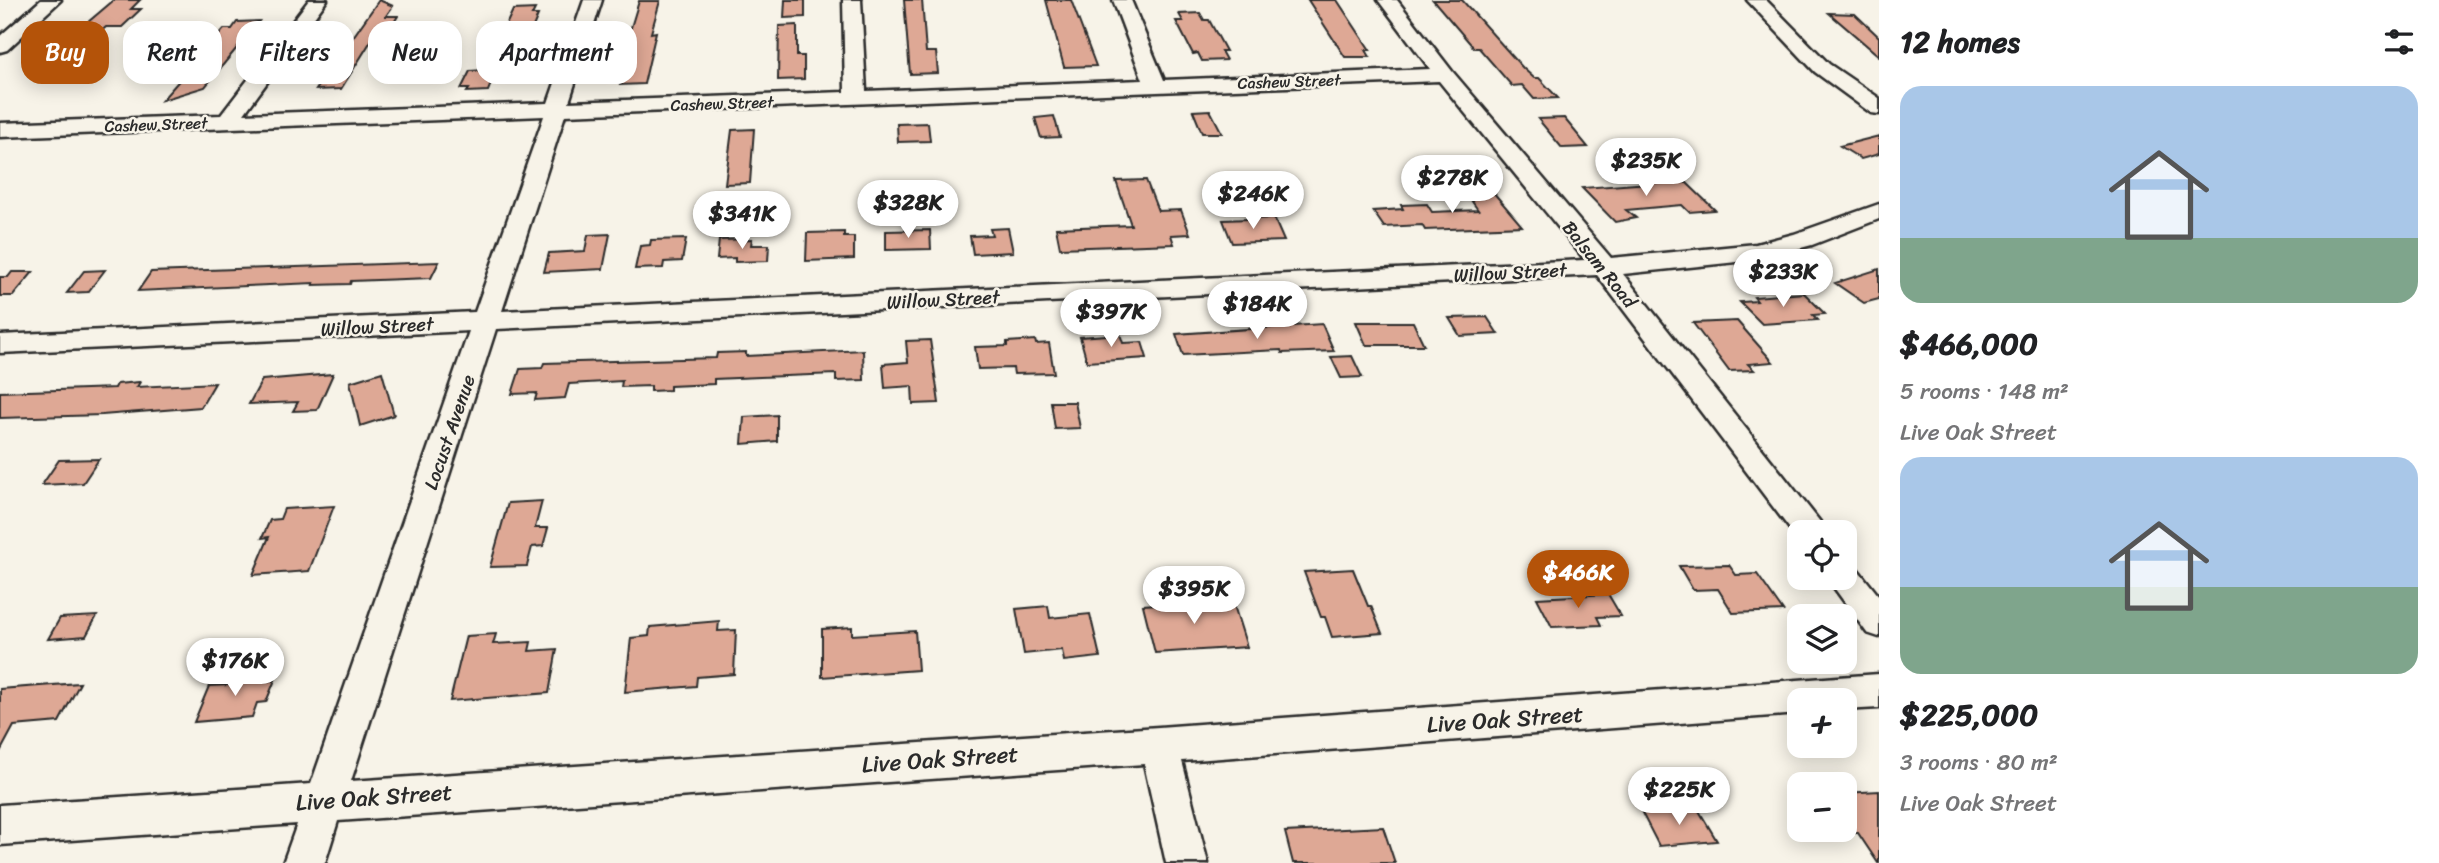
<!DOCTYPE html>
<meta charset="utf-8">
<style>
:root{--surface:#fff;--page:#f6f6f6;--text:#202124;--muted:#757577;--accent:#b45309}
body{margin:0;font-family:Sriracha,sans-serif;background:var(--page);color:var(--text);height:100vh;display:flex;flex-direction:column;font-size:26px;white-space:nowrap}
*{box-sizing:border-box;margin:0}
p{font-size:23px;color:var(--muted)}
.icon{flex:none;width:38px;height:38px;fill:none;stroke:currentColor;stroke-width:2;stroke-linecap:round;stroke-linejoin:round}
.map{position:relative;flex:1;overflow:hidden}
.side{display:flex;flex-direction:column;background:var(--surface);width:560px}
.side>*{flex:none}
.top-card{position:absolute;left:21px;top:21px;width:665px;height:63px;display:flex;gap:14px}
.tools{position:absolute;left:1787px;top:520px;display:grid;gap:14px}
.tools a{display:grid;place-items:center;width:70px;height:70px;border-radius:14px;background:var(--surface);box-shadow:0 4px 18px #0003;font-size:35px}
.price{position:absolute;translate:-50% -60px;padding:0 16px;border-radius:24px;background:#fff;color:#222;font-size:23px;line-height:46px;filter:drop-shadow(0 2px 4px #0008)}
.price::after{content:'';position:absolute;left:50%;top:42px;width:21px;height:16px;margin-left:-10px;background:inherit;clip-path:polygon(0 0,100% 0,50% 100%)}
.price.active{background:var(--accent);color:#fff}
ul{padding:0;list-style:none}
li{display:grid;align-content:center;gap:14px;height:371px;padding:0 21px}
li span{display:grid;place-items:center;height:217px;border-radius:21px;color:#555}
li>.icon{margin-inline-start:auto}
span .icon{width:126px;height:126px;fill:#fffc;stroke-width:1}
li b{font-size:30px}
h2{display:flex;justify-content:space-between;align-items:center;height:84px;padding:0 21px;font-size:30px}
.tag{padding:0 24px;border-radius:21px;background:var(--surface);box-shadow:0 4px 18px #0003;font-size:24px;line-height:63px}
.tag.active{background:var(--accent);color:#fff}
main{display:flex;flex:1;min-height:0}
.map>svg:first-child{display:block}
</style>
<main>
<div class="map">
<svg width="1879" height="863" viewBox="0 0 1879 863">
<rect width="100%" height="100%" fill="#f7f3e8"/>
<filter id="ink" filterUnits="userSpaceOnUse"><feTurbulence type="fractalNoise" baseFrequency=".0143" numOctaves="2"/><feDisplacementMap in="SourceGraphic" scale="14" xChannelSelector="R" yChannelSelector="G"/><feConvolveMatrix kernelMatrix="1 2 1 2 8 2 1 2 1" color-interpolation-filters="sRGB"/></filter>
<g filter="url(#ink)">
<path fill="#dea895" stroke="#2b2b2b" stroke-width="2" d="M114,0H140L131,9H141L122,27H106L87,44L61,45Z
M379,0L393,6L386,16H398L388,32L376,33L341,89L316,90Z
M785,0H805V17L784,18Z
M904,0H922L926,52H936L938,73L910,74Z
M1046,0H1071L1096,66L1064,67Z
M1308,0H1337L1370,50H1366L1370,57H1345Z
M1433,0H1462L1523,68L1534,78H1539L1558,98L1534,99L1522,85L1512,86L1479,48H1474Z
M639,1H660L651,33L656,32L644,84L620,85L622,77H616Z
M535,9L532,15H538L511,80L492,81L488,91L467,92L469,89H461L470,71L485,70L513,10Z
M1200,13L1204,20H1209L1226,51H1221L1226,60L1202,61L1198,53L1193,54L1176,21H1183L1179,14Z
M1829,13L1855,14L1879,37V56Z
M259,21L205,87L162,100L224,29H232L237,22Z
M797,25V56H804V79L778,80L779,26Z
M1210,110L1222,133H1202L1193,111Z
M1054,116L1060,137L1041,138L1035,118Z
M1564,118L1588,147L1562,148L1538,119Z
M928,123L930,141L898,142L897,124Z
M754,129L750,183L725,184L732,130Z
M1879,136V154L1861,159L1840,146Z
M1146,180L1158,211L1181,210L1190,234L1171,235L1174,244L1060,248L1056,228L1131,225L1116,181Z
M1676,181L1687,183L1715,210L1689,212L1682,205L1626,210L1636,218L1615,222L1582,188Z
M1493,192L1522,226L1425,230L1422,225L1384,227L1373,211L1403,209L1401,205L1427,204L1432,212L1478,210L1466,193Z
M1274,218L1284,241L1232,243L1223,220Z
M1008,228L1013,252L973,254L970,236L992,235L990,229Z
M930,230L931,249L886,250V231Z
M844,232V237H854V259L806,261L807,233Z
M610,234L603,269L544,272L549,253L585,251L588,235Z
M686,239L682,261L664,262L663,268L635,269L640,246L650,245L651,240Z
M752,239L751,245H769L768,261L735,262V258L717,259L719,240Z
M439,262L431,278L351,281L350,284L313,285L314,283L138,291L151,272Z
M1879,269V299L1864,303L1835,283Z
M105,270L88,292L67,293L84,271Z
M12,272H33L13,296H0V277H8Z
M1804,293L1825,314L1813,315L1818,320L1762,324L1740,302L1757,301L1754,297Z
M1487,317L1498,334L1460,336L1449,318Z
M1737,321L1773,362L1748,364L1754,370L1729,371L1693,323Z
M1356,322H1413L1424,345H1366Z
M1322,324L1334,351L1282,353L1281,350L1183,355L1176,334Z
M1120,334L1123,343L1142,342L1147,358L1087,362L1080,337Z
M930,340L939,403L913,404L912,386L885,388L883,364L908,362L906,341Z
M1035,340L1036,344L1049,343L1054,373L1014,374L1013,368L978,369L975,347L1007,346V342Z
M863,350L864,380L836,381V374L714,379V384L670,386V390L651,391V386L621,387L622,381L569,384L565,398L535,400L537,393L512,394L520,369L542,368L544,363L716,358L717,353L746,352V356Z
M1352,356L1362,377L1341,378L1331,357Z
M382,372L394,415L360,426L350,382Z
M333,374L317,410L293,411L298,402L249,404L262,380Z
M140,382L137,387L215,383L201,407L102,415L0,418V392L115,388L117,384Z
M1051,402H1075L1080,428L1055,429Z
M777,415V441L742,444L744,417Z
M99,459L83,483L42,485L59,460Z
M542,501L535,528H548L543,546L532,547L527,566L490,567L508,503Z
M334,506L309,571L253,575L269,537L262,538L270,520L280,519L284,509Z
M1729,565L1736,575L1757,574L1783,611L1733,613L1718,589L1693,590L1679,566Z
M1353,569L1368,606H1371L1382,633L1332,637L1325,617H1321L1304,572Z
M1608,594L1621,616L1597,617L1601,625L1552,627L1537,598Z
M1232,599L1247,647L1155,653L1143,605Z
M1048,606L1050,618L1090,614L1100,657L1064,661L1062,650L1024,654L1016,609Z
M97,616L86,636L48,639L60,618Z
M719,621L718,631L736,630L734,674L697,677L696,686L625,692L631,638L649,636L650,627Z
M852,627V635L915,631L918,670L822,677V629Z
M496,634L493,644L531,642L529,651L557,649L549,693L450,701L466,636Z
M267,673L264,681L275,680L266,702L257,703L252,717L194,722L209,686L229,685L233,676Z
M80,683L59,722L14,726L0,752V689Z
M1879,791V863H1878L1858,833H1844V793Z
M1698,809L1717,841L1659,846L1642,813Z
M1383,827L1395,863H1293L1285,832Z"/>
<g fill="none" stroke-linecap="round" stroke-linejoin="round">
<defs>
<path id="minor" d="M41,0H61L7,50L0,52V36Z
M309,0H327L244,114L548,103L584,0H602L569,102L845,92L843,0H861L866,91L1143,80L1113,0H1131L1164,80L1430,69L1378,0H1397L1452,71L1611,258L1756,244L1794,234L1879,204V219L1812,245L1756,260L1623,274L1821,523L1826,532H1799V541L1597,275L496,329L351,781L1159,727L1879,674V708L1844,710V700H1799V714L1182,761L1208,863H1166L1144,764L338,821L325,863H283L297,824L0,845V805L311,784L469,331L0,353V335L475,312L544,116L0,137V123L221,115ZM1439,81L1585,260L502,311L565,115Z
M1747,0H1766L1829,64L1879,98V114L1871,113L1815,72Z
M1844,563L1856,567L1879,596V637L1867,633L1827,578H1844Z"/>
</defs>
<use href="#minor" stroke="#2b2b2b" stroke-width="5"/>
<use href="#minor" fill="#f7f3e8" fill-rule="evenodd"/>
</g>
</g>
<g text-anchor="middle" stroke-width="5" stroke-linejoin="round" paint-order="stroke">
<g font-size="16" fill="#2b2b2b" stroke="#f7f3e8">
<text transform="translate(1289 81) rotate(-2)" y="6">Cashew Street</text>
<text transform="translate(722 103) rotate(-2)" y="6">Cashew Street</text>
<text transform="translate(156 124) rotate(-2)" y="6">Cashew Street</text>
</g>
<g font-size="19" fill="#2b2b2b" stroke="#f7f3e8">
<text transform="translate(1600 264) rotate(51)" y="7">Balsam Road</text>
<text transform="translate(1510 272) rotate(-3)" y="7">Willow Street</text>
<text transform="translate(943 299) rotate(-3)" y="7">Willow Street</text>
<text transform="translate(377 326) rotate(-3)" y="7">Willow Street</text>
<text transform="translate(449 432) rotate(-71)" y="7">Locust Avenue</text>
</g>
<g font-size="23" fill="#2b2b2b" stroke="#f7f3e8">
<text transform="translate(1505 719) rotate(-4)" y="8">Live Oak Street</text>
<text transform="translate(940 759) rotate(-4)" y="8">Live Oak Street</text>
<text transform="translate(374 797) rotate(-4)" y="8">Live Oak Street</text>
</g>
</g>
</svg>
<div class="tools">
<a><svg class="icon" aria-label="locate" viewBox="0 0 24 24"><circle cx="12" cy="12" r="6"/><path d="M12 2v4M12 18v4M2 12h4M18 12h4"/></svg></a>
<a><svg class="icon" aria-label="layers" viewBox="0 0 24 24"><path d="M12 4l9 5-9 5-9-5zM3 14l9 5 9-5"/></svg></a>
<a>+</a>
<a>−</a>
</div>
<b class="price" style="left:1646px;top:198px">$235K</b>
<b class="price" style="left:1452px;top:215px">$278K</b>
<b class="price" style="left:1253px;top:231px">$246K</b>
<b class="price" style="left:908px;top:240px">$328K</b>
<b class="price" style="left:742px;top:251px">$341K</b>
<b class="price" style="left:1783px;top:309px">$233K</b>
<b class="price" style="left:1257px;top:341px">$184K</b>
<b class="price" style="left:1111px;top:349px">$397K</b>
<b class="price active" style="left:1578px;top:610px">$466K</b>
<b class="price" style="left:1194px;top:626px">$395K</b>
<b class="price" style="left:235px;top:698px">$176K</b>
<b class="price" style="left:1679px;top:827px">$225K</b>
<div class="top-card">
<a class="tag active">Buy</a>
<a class="tag">Rent</a>
<a class="tag">Filters</a>
<a class="tag">New</a>
<a class="tag">Apartment</a>
</div>
</div>
<section class="side">
<h2>12 homes<svg class="icon" aria-label="filters" viewBox="0 0 24 24"><path d="M4 7h16M4 17h16"/><circle cx="9" cy="7" r="2"/><circle cx="15" cy="17" r="2"/></svg></h2>
<ul>
<li><span style="background:linear-gradient(#a9c7e8 70%,#7fa58c 0)"><svg class="icon" aria-label="home" viewBox="0 0 24 24"><path d="M3 11l9-7 9 7M6 9v11h12V9"/></svg></span><div><b>$466,000</b><p>5 rooms · 148 m²</p><p>Live Oak Street</p></div></li>
<li><span style="background:linear-gradient(#a9c7e8 60%,#7fa58c 0)"><svg class="icon" aria-label="home" viewBox="0 0 24 24"><path d="M3 11l9-7 9 7M6 9v11h12V9"/></svg></span><div><b>$225,000</b><p>3 rooms · 80 m²</p><p>Live Oak Street</p></div></li>
</ul>
</section>
</main>
